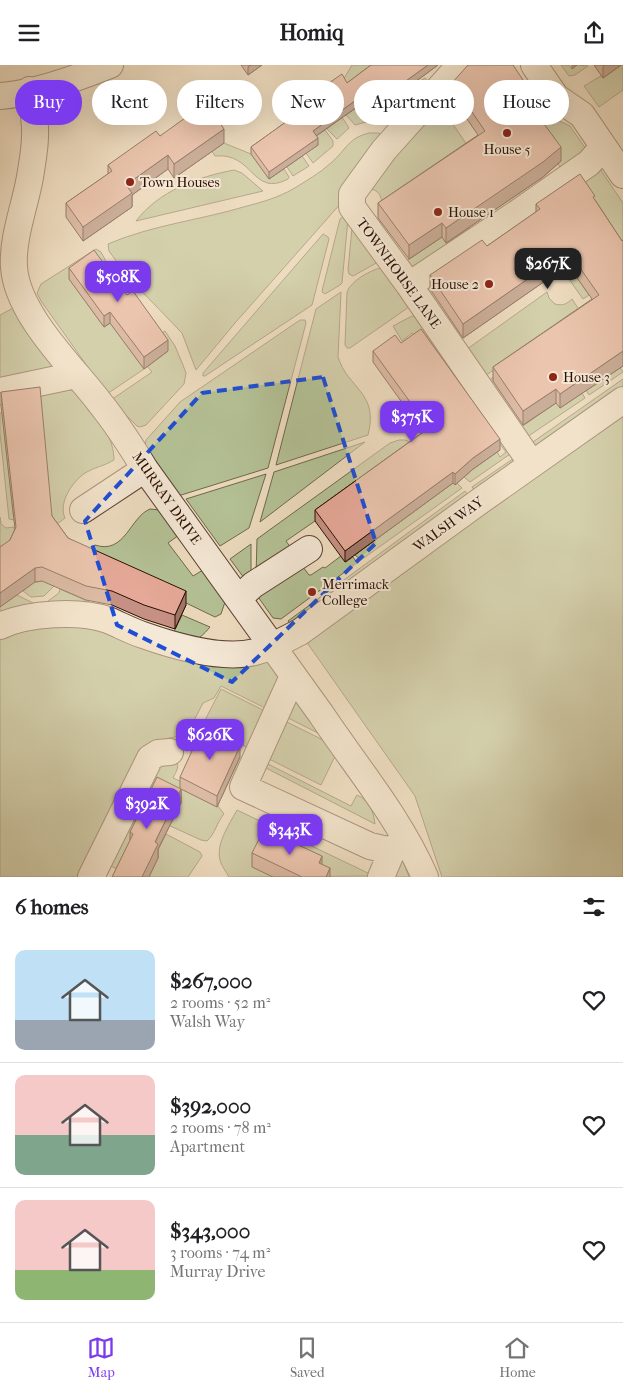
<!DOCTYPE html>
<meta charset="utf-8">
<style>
:root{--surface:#fff;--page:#f2f2f2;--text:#202124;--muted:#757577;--line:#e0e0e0;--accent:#7c3aed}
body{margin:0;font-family:"IM FELL French Canon",serif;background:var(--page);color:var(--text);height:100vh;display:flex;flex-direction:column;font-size:19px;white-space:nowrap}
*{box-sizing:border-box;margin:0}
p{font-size:16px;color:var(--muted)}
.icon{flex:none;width:28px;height:28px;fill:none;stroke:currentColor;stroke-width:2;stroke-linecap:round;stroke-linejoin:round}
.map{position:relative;height:812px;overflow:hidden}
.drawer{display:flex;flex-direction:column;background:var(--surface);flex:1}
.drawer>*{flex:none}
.guide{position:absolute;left:15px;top:15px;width:594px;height:45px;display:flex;gap:10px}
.price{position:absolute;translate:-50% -42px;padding:0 11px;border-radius:10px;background:var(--accent);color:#fff;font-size:16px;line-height:32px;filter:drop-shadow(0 1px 2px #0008)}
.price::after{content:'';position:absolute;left:50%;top:30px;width:15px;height:11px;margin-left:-8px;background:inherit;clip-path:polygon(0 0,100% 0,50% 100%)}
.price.active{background:#222;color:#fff}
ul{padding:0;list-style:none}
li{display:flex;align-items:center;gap:15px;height:125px;padding:0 15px}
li+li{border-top:1px solid var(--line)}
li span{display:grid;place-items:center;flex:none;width:140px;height:100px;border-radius:10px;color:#555}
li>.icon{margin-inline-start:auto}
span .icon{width:60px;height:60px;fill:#fffc;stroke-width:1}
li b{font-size:21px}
h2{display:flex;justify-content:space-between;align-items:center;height:60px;padding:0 15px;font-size:21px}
.tag{padding:0 18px;border-radius:22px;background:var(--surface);box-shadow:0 5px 20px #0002;font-size:18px;line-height:45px}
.tag.active{background:var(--accent);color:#fff}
header{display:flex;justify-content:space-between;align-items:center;height:65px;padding:0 15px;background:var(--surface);font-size:22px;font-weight:800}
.dock{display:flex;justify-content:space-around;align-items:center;height:70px;border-top:1px solid var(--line);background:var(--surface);font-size:14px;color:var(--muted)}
.dock a{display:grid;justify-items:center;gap:2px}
.dock .active{color:var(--accent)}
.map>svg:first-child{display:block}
</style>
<header><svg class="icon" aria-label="menu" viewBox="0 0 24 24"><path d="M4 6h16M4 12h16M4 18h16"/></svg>Homiq<svg class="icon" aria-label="share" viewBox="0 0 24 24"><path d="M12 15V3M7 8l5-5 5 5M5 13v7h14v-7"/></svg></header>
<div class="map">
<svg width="623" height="812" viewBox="0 0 623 812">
<rect width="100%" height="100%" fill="#eedcc0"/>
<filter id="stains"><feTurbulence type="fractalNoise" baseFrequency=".004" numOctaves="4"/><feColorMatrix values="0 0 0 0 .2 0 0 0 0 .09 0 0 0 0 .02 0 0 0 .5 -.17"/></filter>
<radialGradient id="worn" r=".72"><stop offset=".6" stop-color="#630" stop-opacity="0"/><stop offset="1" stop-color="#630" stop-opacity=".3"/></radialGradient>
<path fill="#b4c296" stroke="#70684c" d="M352,0H382L385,38L415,16L417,18L425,13L431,20L403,53L378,54L355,60L346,50L359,41L342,17Z
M561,0H569L572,4L577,0L588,1L575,10L569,11Z
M619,0H623V25L599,42L584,21Z
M534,30L543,43L553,53L570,61L586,84L562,105L522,43L527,35Z
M440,40L467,80L382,137C380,127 376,124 366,123Z
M342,52L349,63L337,74L327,64Z
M325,65L333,76V81L313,98L306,88L317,80L313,73Z
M369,68H379L384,75L342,137L235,258L196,305L182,268L127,211L109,186L108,179C152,160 201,155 247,141C263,137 279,132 293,124C306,116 320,108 331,98C346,85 348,73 369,68Z
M224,78L251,89L269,114L284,104L289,112L288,114C252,133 254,87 215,91L212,86Z
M302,91L309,101L293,111L287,102Z
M600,104L623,138V190L580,123L592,105Z
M234,105L242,108L263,126L136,156C159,126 197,112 234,105Z
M344,151L348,154L342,218L340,220L325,229L322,227L323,222L340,154Z
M353,152L380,196L353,211L349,209L348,205Z
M469,163L473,169L410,205L405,197L442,172L446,178Z
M323,169L328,172L329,174L312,240L205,311H203V308Z
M96,184L101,187L109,202L108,205L69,214L104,262L110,258L144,304L107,329L41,236L37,228L41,219Z
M558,186L589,230L583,234L552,190Z
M380,203H385L409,242L350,283H347L345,280L347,227C351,216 369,206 380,203Z
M341,227L338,292C348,324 379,327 368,370L276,400L316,244Z
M547,227L549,233L555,239C563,241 567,239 572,234L580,246L482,313L463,287Z
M19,240L62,304L0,319V250Z
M412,251L419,252L513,387L470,417L464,412L465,410L497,387L500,392L506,387L412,268L402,276L393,261Z
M300,255H305L306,258L268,403L178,431L145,381L146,375L180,337Z
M165,266L175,281L183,300L186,308L184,319L146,360L140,362L137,361L111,335L152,307L147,301L157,271Z
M597,267L623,307L589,330L586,325Z
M537,282L539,285L491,317L520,363L556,338L582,328L585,333L524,374L485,318Z
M623,314V324L544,379L536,380L530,379Z
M50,324C60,324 72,323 81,329C84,332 87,338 90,342C101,358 114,374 114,395C105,401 94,402 85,408C72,417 58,438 65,453L52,463L24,337Z
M2,347L14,455L9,454L0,368V348Z
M623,350V812H442L415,731L308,579V574Z
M399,375H405L410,377L315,456L286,476L291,483L256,512L257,474L390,378Z
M365,377L260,457L274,407Z
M514,393L513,399L475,426L472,422Z
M266,409L249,463L220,481L186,434Z
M453,418L455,420L457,418L462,423L361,495L355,490Z
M465,426L469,431L291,560L288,556Z
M150,444L160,445L179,470L168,478L193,511L203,505L226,534L221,549L215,552L89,491L95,480C125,490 130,452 150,444Z
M0,452L1,459L6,463L14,462L16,476L3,482L0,480Z
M251,479V514L247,517L230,494Z
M341,491L346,497L353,492L357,498L281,554L273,553L256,529L303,502L309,510H311L323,502L325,503Z
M48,515L54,521L44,531L31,532L23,526L32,519L31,518Z
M60,524L159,568L44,539L59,528Z
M17,530L35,539L0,554V542Z
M182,550L210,562C196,579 192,576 171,573Z
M45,556L265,587L281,606L271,646L221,621L214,633L203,638L188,667L181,671L169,673L158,678L83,812H0V566Z
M221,624L273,650L255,686L202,661Z
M297,631L318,668L284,651Z
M287,657L339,683L321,720L269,694Z
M176,695C180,701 176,707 173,713L182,717L180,723L217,742L218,741L224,749C217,757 215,769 207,776L201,775L131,743L149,706Z
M268,699L351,741L357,730C370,736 373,745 375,759L266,703Z
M237,745L374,811L229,812C227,808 223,803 221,798C214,781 229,760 237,745Z
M128,751L141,758L122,806L104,798Z
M166,769L200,787L202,791L188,812H149L158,793L155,791Z
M398,796H403L409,812H387Z"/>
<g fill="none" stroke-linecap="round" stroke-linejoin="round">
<defs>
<path id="minor" d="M460,0L384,85L352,129V142L409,220L532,399
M534,0L556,32L582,50L623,110
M30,25C32,40 36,56 35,71C35,84 32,99 30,112C25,141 12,173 14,202C17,250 73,302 100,338C117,359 131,381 145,404L321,649C357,703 399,752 425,812
M0,31C32,29 80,12 110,0
M409,220L519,147L589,98L603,82
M0,326L76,310
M83,445L145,404
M239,533L253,520L309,484
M0,561C28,548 79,545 108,555C120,560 131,566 143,570C174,581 223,595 255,587C271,583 286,574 300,567L480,436L623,335
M293,611L243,722L370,781L392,786
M91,812L150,693L158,688L170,687
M381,812L392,786L403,774"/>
</defs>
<use href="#minor" stroke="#5d4231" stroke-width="28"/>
<use href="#minor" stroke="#f4e8d6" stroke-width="26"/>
</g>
<path fill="#c69184" stroke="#2d0f01" d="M241,0H262L248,10Z
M371,0H438L385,39L377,28L316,71L318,80L269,114L251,89V82L293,52V43L347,18Z
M594,0H621L603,13Z
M452,18L529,38V39L561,96L543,112L446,178L442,172L409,194L378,153V138L478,70L452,32Z
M160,71L224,78L174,113L168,104L132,130V142L83,176L66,152V138L108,109V100Z
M595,135L622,176L623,175V301L560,343L556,338L523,360L493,316V302L592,234L568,200L463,273L430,224V210L487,181L536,147V139Z
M69,203L168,286L144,304L110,258L104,262L69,214Z
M401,278L500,385L473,404L455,420L453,418L345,497L315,456V445L423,367L373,297V286Z
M1,327L52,451L68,473L186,540L175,564L144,554L112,540L86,535L42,516L35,517L10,475L15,464L1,341Z
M240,692L217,742L181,724V738L158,784V793L130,775V767L180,723V712Z
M252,788L322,799L330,812H273L252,802Z"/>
<path fill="#a1766b" stroke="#2d0f01" d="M251,0H262L248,10V2Z
M428,0H438L385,39V31Z
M572,0H577L572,4Z
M605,0H621L603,13V2Z
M377,20V28L313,73V66Z
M529,24V38L522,43V29Z
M224,64V78L174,113V99Z
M318,73V80L269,114V107Z
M561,82V96L543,112L446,178V163Z
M168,90V104L132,130V142L83,176V162L126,120Z
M442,158V172L409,194V180Z
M568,186V200L463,273V259Z
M110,247V258L104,262V251Z
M168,275V286L144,304V292Z
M623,286V301L560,343V329Z
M556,324V338L523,360V346Z
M500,374V385L473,404L455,420V409L473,393Z
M453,407V418L345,497V486Z
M35,503V517L0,542V528Z
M186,526V540L175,564V550Z
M240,681V692L217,742V731Z
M181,724V738L158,784V793L149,812H142L155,777Z
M322,791V806L319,798Z
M330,803V812H326Z"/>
<path fill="#e6a999" stroke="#2d0f01" d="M371,0H428L385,31L377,20L313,66L318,73L269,107L251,82L297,49L293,43L342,9L347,18Z
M468,0H513L529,24L522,29L561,82L543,97L446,163L442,158L409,180L378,138L485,66L452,18Z
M206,38L224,64L174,99L168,90L126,120L132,128L83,162L66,138L112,106L108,100L156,66L160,71Z
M580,109L595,131L593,132L622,176L623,175V286L560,329L556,324L523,346L493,302L599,230L568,186L463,259L430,210L482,175L487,181L540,144L536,139Z
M94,185L127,230L133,226L168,275L144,292L110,247L104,251L69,203Z
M421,264L500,374L473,393L455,409L453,407L345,486L315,445L429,363L373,286L395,270L401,278Z
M40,322L52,451L68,473L186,526L175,550L144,540L112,526L86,521L42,502L35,503L0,528V482L10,475L16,462L1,327Z
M203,662L240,681L217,731L180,712Z
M157,712L181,724L155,777L158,779L142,812H112L133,769L130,767Z
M264,764L322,791L319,798L330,803L326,812H302L252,788Z"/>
<path d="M0 0H623V812H0ZM323,312L376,478L232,617L117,560L85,456L202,328Z" fill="#eedcc0" fill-opacity=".55" fill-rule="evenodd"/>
<path fill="none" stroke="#1d4ed8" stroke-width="4" stroke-dasharray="10 6" stroke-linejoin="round" d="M323,312L376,478L232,617L117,560L85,456L202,328Z"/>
<g fill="#8f2418" stroke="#f4e8d6" stroke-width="2">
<circle cx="507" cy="68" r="5"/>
<circle cx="130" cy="117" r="5"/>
<circle cx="438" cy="147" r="5"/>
<circle cx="489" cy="219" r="5"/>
<circle cx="553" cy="312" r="5"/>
<circle cx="312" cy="527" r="5"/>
</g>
<g text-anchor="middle" stroke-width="4" stroke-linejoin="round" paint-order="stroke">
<g font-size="14" fill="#2d0f01" stroke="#f4e8d6" text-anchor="start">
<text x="507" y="89" text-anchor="middle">House 5</text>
<text x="140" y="122">Town Houses</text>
<text x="448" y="152">House 1</text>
<text x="479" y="224" text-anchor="end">House 2</text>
<text x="563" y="317">House 3</text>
<text x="322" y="524">Merrimack<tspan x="322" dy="16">College</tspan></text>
</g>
<g font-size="14" fill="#2d0f01" stroke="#f4e8d6">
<text transform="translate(399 208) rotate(54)" y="5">TOWNHOUSE LANE</text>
<text transform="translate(167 433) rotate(55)" y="5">MURRAY DRIVE</text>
<text transform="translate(448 459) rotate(-36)" y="5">WALSH WAY</text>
</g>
</g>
<rect width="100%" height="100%" filter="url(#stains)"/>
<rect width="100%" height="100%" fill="url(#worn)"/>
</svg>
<b class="price active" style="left:548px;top:225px">$267K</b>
<b class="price" style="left:118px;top:238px">$508K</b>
<b class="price" style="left:412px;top:378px">$375K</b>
<b class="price" style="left:210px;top:696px">$626K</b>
<b class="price" style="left:147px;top:765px">$392K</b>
<b class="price" style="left:290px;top:791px">$343K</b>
<div class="guide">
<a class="tag active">Buy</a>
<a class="tag">Rent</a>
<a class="tag">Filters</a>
<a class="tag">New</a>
<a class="tag">Apartment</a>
<a class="tag">House</a>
</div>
</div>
<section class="drawer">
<h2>6 homes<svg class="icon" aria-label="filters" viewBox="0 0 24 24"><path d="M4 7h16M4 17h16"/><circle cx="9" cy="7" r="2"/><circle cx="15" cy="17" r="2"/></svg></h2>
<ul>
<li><span style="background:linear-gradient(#bfe0f5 70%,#9aa5b1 0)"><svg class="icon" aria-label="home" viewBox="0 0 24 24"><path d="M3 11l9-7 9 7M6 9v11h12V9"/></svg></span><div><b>$267,000</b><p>2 rooms · 52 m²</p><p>Walsh Way</p></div><svg class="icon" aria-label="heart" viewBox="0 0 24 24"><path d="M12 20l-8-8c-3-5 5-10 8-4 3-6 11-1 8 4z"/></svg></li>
<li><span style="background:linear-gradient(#f6c9c9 60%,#7fa58c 0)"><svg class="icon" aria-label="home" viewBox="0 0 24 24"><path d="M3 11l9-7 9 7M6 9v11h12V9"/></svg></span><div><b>$392,000</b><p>2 rooms · 78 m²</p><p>Apartment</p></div><svg class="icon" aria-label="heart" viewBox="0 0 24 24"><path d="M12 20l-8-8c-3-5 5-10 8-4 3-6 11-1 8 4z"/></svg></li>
<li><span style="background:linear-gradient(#f6c9c9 70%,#8fb573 0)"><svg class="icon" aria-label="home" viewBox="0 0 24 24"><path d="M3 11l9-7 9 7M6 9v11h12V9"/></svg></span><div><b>$343,000</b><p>3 rooms · 74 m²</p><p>Murray Drive</p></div><svg class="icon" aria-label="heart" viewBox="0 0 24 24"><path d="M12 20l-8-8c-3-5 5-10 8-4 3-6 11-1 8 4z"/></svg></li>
</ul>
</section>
<nav class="dock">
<a class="active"><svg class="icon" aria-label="map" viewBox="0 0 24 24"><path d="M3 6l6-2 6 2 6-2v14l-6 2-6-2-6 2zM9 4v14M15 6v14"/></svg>Map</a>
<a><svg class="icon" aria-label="saved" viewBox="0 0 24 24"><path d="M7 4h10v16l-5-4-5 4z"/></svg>Saved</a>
<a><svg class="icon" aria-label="home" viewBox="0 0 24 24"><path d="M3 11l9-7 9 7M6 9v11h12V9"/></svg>Home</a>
</nav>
